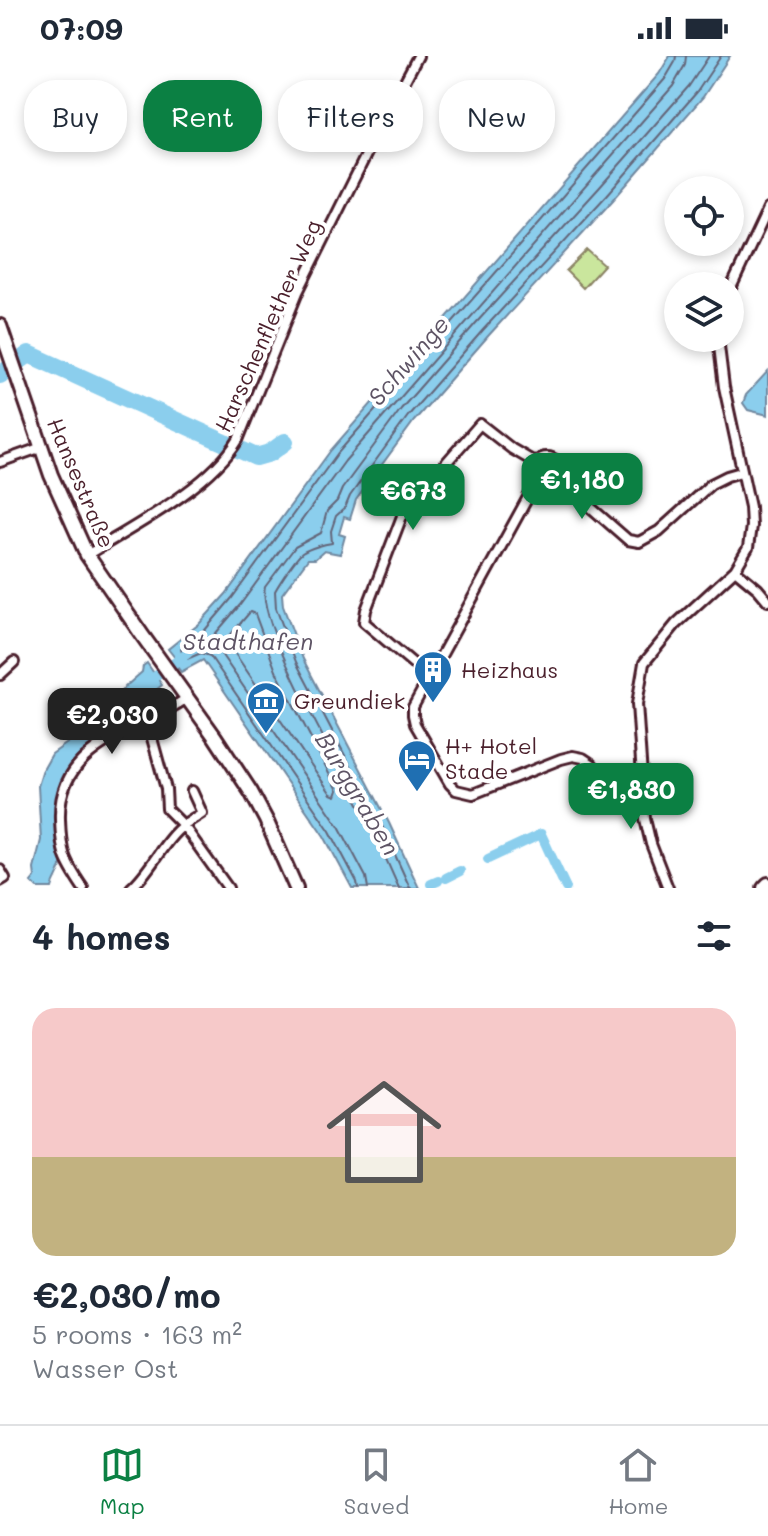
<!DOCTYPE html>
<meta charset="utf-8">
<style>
:root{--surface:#fff;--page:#f2f2f3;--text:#1f2937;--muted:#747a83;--line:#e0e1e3;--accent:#0b8043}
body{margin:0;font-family:Mali,sans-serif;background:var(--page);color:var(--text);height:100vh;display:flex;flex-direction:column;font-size:30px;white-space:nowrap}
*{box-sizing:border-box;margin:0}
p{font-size:26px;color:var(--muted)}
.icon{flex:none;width:44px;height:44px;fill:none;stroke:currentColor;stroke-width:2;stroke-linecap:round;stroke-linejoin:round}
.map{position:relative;height:832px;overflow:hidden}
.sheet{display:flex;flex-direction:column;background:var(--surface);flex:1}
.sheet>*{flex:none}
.hud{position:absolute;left:24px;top:24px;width:720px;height:72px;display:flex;gap:16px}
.tools{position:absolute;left:664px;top:120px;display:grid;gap:16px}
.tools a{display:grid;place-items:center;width:80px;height:80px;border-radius:50%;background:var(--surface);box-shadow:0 4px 12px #0003;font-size:40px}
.price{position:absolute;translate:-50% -68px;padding:0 18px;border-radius:16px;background:var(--accent);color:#fff;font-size:26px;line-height:52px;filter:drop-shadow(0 2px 4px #0008)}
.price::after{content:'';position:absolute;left:50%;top:48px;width:24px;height:18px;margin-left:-12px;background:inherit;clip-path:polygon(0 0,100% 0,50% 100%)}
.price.active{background:#222;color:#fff}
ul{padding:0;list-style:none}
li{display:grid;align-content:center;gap:16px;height:424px;padding:0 32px}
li+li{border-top:2px solid var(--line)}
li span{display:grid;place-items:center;height:248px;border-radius:24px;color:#555}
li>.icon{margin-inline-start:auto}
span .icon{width:144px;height:144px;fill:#fffc;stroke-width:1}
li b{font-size:34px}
h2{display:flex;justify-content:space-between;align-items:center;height:96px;padding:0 32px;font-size:34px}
.tag{padding:0 28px;border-radius:32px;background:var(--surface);box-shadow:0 4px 12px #0003;font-size:28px;line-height:72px}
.tag.active{background:var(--accent);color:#fff}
.status{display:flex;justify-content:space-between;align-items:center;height:56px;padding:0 40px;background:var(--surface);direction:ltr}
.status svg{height:22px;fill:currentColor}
.tabs{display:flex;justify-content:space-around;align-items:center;height:112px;border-top:2px solid var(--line);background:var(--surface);font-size:22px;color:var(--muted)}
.tabs a{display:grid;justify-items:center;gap:4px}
.tabs .active{color:var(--accent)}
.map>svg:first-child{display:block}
</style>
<div class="status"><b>07:09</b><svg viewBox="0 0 49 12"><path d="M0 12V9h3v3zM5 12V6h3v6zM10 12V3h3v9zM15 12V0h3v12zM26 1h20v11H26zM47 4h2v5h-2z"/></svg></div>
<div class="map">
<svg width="768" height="832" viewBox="0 0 768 832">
<rect width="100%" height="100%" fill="#fff"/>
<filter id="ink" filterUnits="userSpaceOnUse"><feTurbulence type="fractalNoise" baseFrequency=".0125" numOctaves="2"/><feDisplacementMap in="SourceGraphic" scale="16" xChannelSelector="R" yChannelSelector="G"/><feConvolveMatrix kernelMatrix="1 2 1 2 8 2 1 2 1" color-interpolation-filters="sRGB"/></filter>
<g filter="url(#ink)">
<path fill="#cae69d" stroke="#8a8264" stroke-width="2" d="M587,194L604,209L583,232L566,215Z"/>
<path fill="#8bceed" stroke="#71889f" stroke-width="2" d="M670,0H730L703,41L613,144L489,279L414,365L356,444L350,463L344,461L339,478L345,480L340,498L324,495L315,503H308L282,538L283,550L303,603L389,767L419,832H352L324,780L203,604L181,616L176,610L179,607L168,593L199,568L226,538L331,394L659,18Z
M768,315V359L748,354L743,347L746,339Z
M147,607L162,629L142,646L144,648C104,674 52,714 55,767C55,777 62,801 61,809C60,817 54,825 52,832H37L31,826L35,821L34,813L41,784L38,730L43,714L52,698L84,675L125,631L142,616L143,610Z"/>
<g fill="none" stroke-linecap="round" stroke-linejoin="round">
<path stroke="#646579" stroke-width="2" d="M250,556L255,558L276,615L338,734L336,740L331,738L227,586L228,582Z
M358,832L357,826L330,775L210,600L201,597L187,603L182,597L181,593L205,574L232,542L337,398L665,23L675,6L676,0
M368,832L366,821L339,770L219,595L210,587V584L240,549L345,405L673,30L685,9L686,0
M399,832C389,811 381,790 371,770C349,727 256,570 265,531L295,491L321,477L327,455L337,445L342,433L401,353L476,267L599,132L689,30L709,0
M410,832L382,770L296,606L276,552L275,535C280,526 295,503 302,497C310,492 324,488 332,487L331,475L336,460L345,452L350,440L408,360L483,274L607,139L697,36L721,0"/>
<path stroke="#8bceed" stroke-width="10" d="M146,627L188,597
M488,803L541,778L566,832
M446,822L460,815
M431,828L438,825"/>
<path stroke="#8bceed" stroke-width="18" d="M0,319L29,298L256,401L270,397L285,386"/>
<defs>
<path id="minor" d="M730,234L768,153
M534 414a13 13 0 1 1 26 0a13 13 0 1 1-26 0Z
M0,406L42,391
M557,422L628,484L639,486L659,475L711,428L727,420L741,416
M538,423L413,651V659L415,668L450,728L456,734L473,738L561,703L573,700L583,702L592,708L602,721L615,728L644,732
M87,499C134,470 210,431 238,384L298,236L371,89L418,0
M735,514L758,533L768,545
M0,619L14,606
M429,621L364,566L366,554L404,455L480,368L512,393L536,407
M147,664L166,733L167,753L183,769L228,832
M0,814L5,822L0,825
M83,832C64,804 61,797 60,763C57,688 138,676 187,642
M131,832C152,814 163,784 185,768C190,764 196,761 202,757L192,735
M668,832L651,788L645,763L637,648L644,607L676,568L735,514L748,492L751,470L750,451L724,331L718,282"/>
<path id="secondary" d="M0,270L51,419L87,499L142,579L215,681L251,736L266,764L296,832
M764,832L768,828"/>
</defs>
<use href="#minor" stroke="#4a1f2b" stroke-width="14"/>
<use href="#secondary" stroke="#4a1f2b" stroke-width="18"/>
<use href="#minor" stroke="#fff" stroke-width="8"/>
<use href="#secondary" stroke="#fff" stroke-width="12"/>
</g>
</g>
<defs>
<symbol id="building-pin" viewBox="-11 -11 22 30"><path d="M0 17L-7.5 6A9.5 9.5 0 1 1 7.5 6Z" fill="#1f6fb2" stroke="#fff"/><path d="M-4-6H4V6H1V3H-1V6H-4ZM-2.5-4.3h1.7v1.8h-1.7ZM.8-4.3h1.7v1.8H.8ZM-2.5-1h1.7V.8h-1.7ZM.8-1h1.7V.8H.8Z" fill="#fff"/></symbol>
<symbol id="museum-pin" viewBox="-11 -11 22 30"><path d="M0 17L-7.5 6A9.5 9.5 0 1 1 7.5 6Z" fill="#1f6fb2" stroke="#fff"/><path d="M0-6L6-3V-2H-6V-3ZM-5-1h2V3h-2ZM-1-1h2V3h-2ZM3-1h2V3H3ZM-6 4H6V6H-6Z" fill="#fff"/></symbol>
<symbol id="hotel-pin" viewBox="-11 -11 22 30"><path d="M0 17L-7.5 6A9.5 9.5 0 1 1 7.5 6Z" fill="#1f6fb2" stroke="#fff"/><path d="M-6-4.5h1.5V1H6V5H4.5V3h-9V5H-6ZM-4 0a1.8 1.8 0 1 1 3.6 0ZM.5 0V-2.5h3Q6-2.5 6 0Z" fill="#fff"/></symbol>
</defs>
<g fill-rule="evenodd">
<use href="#building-pin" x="411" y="592" width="44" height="60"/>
<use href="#museum-pin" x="244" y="623" width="44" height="60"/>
<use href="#hotel-pin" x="395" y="681" width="44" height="60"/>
</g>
<g text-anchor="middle" stroke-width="8" stroke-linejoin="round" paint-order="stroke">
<g font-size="22" fill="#4a1f2b" stroke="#fff">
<text transform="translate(268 270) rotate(-66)" y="8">Harschenflether Weg</text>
<text transform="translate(81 427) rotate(67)" y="8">Hansestraße</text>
</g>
<g font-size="22" fill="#4a1f2b" stroke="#fff" text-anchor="start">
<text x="461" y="622">Heizhaus</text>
<text x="294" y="653">Greundiek</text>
<text x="445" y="698">H+ Hotel<tspan x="445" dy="25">Stade</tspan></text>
</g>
<g font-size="24" font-style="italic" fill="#5e5465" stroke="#fff">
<text transform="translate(409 305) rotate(-49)" y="8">Schwinge</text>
<text x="248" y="594">Stadthafen</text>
<text transform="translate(357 738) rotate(59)" y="8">Burggraben</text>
</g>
</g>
</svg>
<div class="tools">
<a><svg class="icon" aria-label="locate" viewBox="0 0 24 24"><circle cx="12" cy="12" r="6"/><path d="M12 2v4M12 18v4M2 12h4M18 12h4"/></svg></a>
<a><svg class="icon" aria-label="layers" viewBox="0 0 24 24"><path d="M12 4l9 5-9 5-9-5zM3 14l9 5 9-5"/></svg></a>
</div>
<b class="price" style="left:582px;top:465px">€1,180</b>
<b class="price" style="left:413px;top:476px">€673</b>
<b class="price active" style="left:112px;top:700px">€2,030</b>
<b class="price" style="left:631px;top:775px">€1,830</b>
<div class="hud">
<a class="tag">Buy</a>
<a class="tag active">Rent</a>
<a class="tag">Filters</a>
<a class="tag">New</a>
</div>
</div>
<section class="sheet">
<h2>4 homes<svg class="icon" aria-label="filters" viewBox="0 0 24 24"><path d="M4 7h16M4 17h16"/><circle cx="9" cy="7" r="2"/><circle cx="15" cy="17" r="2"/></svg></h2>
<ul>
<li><span style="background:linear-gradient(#f6c9c9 60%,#c2b280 0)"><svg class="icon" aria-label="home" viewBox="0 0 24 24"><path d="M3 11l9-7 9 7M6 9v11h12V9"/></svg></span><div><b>€2,030/mo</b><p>5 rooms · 163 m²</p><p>Wasser Ost</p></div></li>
</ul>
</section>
<nav class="tabs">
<a class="active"><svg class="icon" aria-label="map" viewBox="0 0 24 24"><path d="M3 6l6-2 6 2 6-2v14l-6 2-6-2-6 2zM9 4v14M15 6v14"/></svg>Map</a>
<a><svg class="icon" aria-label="saved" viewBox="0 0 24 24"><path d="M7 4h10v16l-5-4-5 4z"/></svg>Saved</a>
<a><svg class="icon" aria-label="home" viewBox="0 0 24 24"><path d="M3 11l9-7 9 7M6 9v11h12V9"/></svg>Home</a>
</nav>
